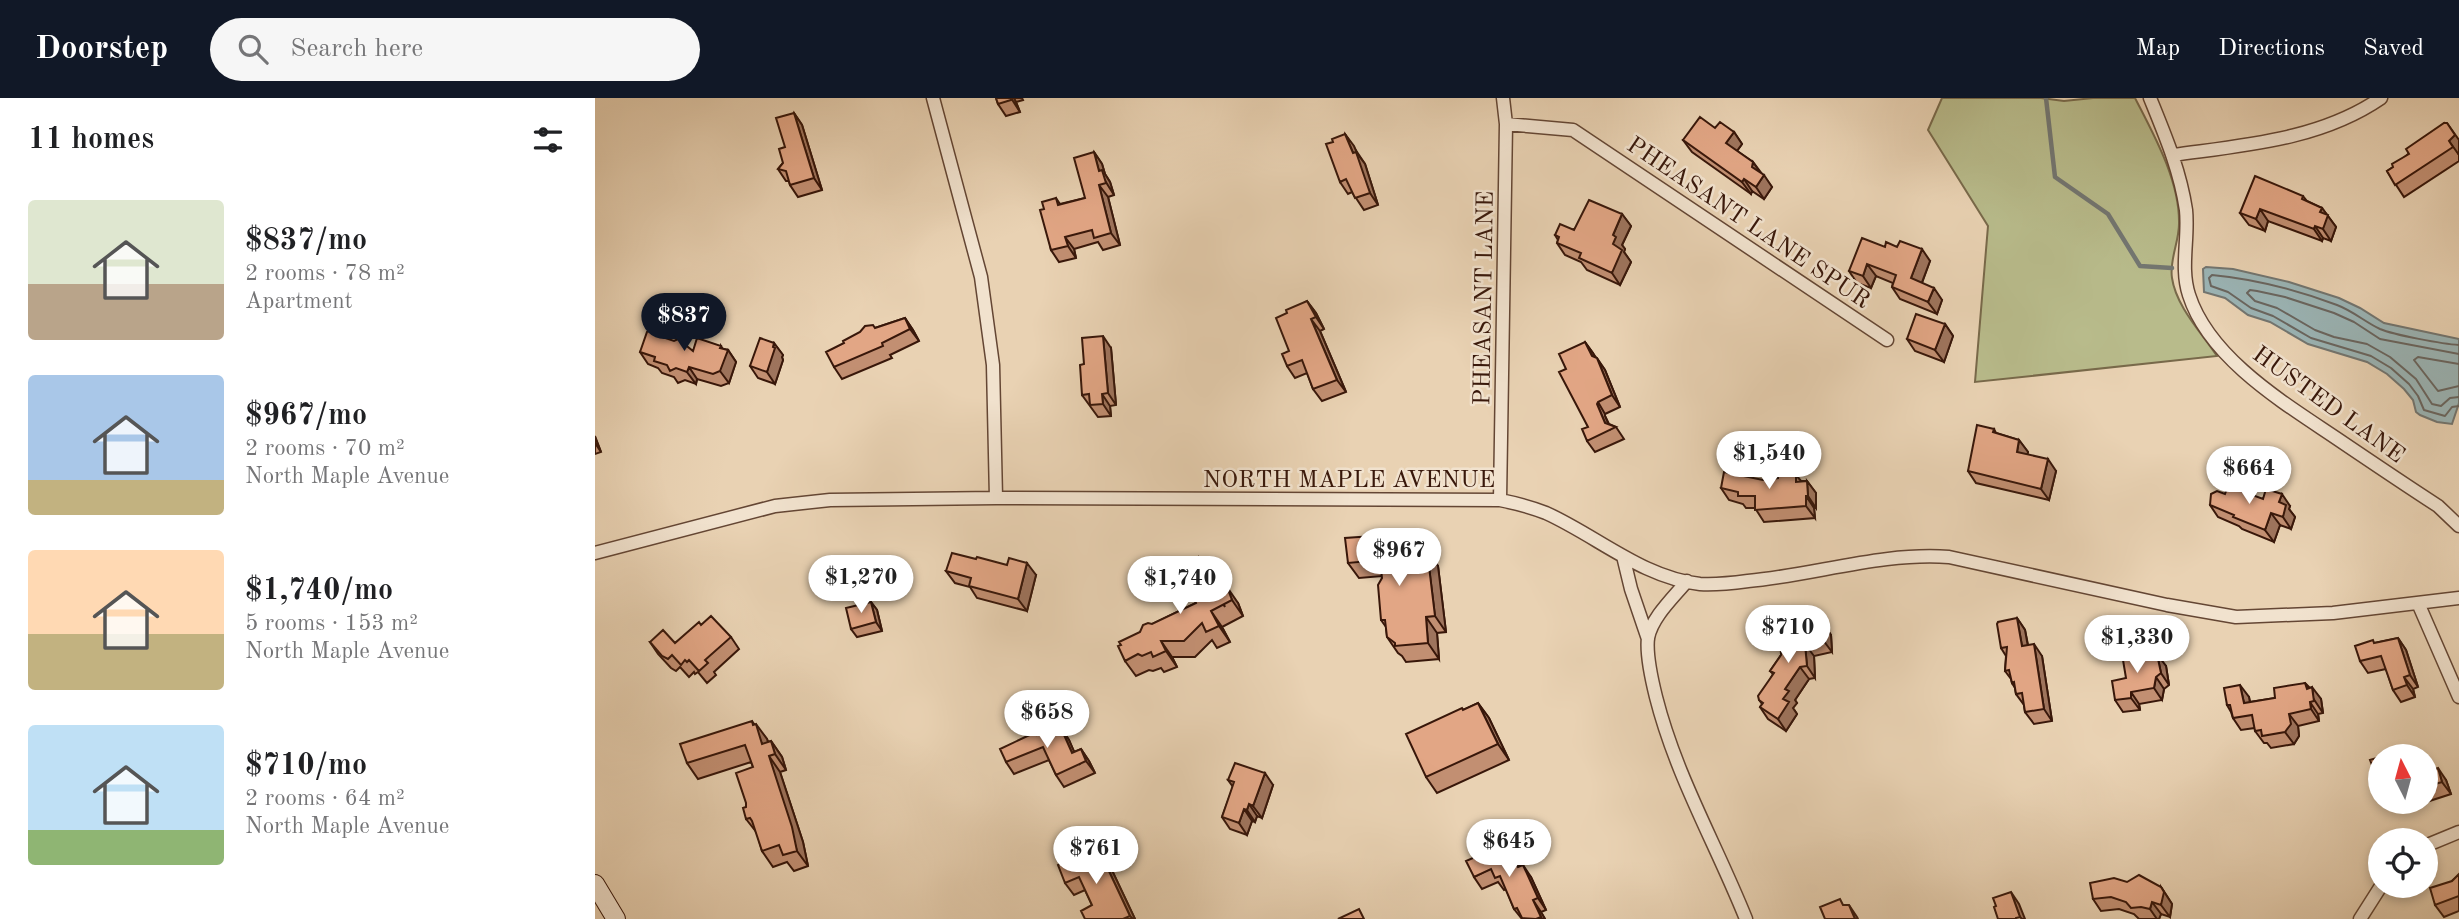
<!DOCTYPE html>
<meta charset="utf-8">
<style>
:root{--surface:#fff;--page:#f6f6f6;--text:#202124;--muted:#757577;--accent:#111827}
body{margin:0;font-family:"Old Standard TT",serif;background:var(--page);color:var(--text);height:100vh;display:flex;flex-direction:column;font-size:26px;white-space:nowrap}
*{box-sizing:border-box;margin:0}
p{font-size:23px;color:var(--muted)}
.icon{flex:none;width:38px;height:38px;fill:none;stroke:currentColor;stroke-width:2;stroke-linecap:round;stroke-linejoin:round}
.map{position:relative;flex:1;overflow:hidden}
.drawer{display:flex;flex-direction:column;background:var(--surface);width:595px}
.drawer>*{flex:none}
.needle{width:46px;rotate:354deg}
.tools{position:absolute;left:1773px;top:646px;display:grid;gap:14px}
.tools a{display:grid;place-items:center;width:70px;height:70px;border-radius:50%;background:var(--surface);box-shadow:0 4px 10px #0003;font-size:35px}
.price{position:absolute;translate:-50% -60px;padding:0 16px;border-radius:24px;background:#fff;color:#222;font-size:23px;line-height:46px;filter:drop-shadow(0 2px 4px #0008)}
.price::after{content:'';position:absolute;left:50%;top:42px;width:21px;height:16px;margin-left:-10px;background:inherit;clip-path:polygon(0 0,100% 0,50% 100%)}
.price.on{background:var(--accent);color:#fff}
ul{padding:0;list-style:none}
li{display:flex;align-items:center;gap:21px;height:175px;padding:0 28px}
li span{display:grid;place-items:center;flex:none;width:196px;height:140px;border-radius:7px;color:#555}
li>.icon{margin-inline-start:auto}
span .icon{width:84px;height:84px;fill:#fffc;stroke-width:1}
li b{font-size:30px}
h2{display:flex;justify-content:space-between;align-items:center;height:84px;padding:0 28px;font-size:30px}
header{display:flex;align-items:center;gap:42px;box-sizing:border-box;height:98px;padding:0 35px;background:var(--accent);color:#fff}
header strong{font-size:33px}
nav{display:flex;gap:38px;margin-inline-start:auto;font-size:24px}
.search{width:490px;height:63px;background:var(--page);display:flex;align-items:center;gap:18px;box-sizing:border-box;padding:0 24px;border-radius:38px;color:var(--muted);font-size:26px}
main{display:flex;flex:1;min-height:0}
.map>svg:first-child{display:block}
</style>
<header>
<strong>Doorstep</strong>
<div class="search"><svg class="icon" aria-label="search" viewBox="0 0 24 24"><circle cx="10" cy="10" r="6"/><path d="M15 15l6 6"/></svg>Search here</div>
<nav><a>Map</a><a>Directions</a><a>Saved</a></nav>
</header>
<main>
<section class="drawer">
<h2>11 homes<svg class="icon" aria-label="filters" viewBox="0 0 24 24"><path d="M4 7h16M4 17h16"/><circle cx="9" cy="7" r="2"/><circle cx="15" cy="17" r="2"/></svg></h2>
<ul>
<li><span style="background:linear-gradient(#dfe7d0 60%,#b9a48a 0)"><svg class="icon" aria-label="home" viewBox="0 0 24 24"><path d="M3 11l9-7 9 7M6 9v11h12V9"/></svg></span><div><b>$837/mo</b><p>2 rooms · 78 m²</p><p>Apartment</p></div></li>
<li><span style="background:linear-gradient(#a9c7e8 75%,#c2b280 0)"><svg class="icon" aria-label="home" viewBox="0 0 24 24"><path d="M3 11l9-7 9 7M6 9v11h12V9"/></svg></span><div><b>$967/mo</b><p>2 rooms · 70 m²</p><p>North Maple Avenue</p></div></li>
<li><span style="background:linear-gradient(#ffd9b3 60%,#c2b280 0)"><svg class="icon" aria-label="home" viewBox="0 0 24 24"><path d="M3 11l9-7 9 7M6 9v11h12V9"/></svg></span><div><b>$1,740/mo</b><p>5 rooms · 153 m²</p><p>North Maple Avenue</p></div></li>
<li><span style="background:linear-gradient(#bfe0f5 75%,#8fb573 0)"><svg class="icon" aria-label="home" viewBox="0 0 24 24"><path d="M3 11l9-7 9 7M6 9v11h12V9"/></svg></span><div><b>$710/mo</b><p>2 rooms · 64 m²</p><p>North Maple Avenue</p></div></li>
</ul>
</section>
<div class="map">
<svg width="1864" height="821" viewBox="0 0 1864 821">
<rect width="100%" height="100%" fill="#e9d2b3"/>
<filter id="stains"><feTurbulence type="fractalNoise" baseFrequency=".00286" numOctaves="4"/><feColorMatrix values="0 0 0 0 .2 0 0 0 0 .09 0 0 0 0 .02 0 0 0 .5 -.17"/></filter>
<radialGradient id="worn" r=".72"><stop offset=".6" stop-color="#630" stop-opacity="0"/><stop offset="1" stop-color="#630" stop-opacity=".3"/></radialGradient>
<path fill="#b8bb8b" stroke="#78694a" stroke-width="2" d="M1347,0H1446L1469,3L1498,0H1540C1559,37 1585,83 1584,126C1584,144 1574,163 1577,180C1581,208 1606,234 1622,258L1380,284L1393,128L1333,32Z"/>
<path fill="#9bb5b6" stroke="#737671" stroke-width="2" d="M1611,169L1638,171L1694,184L1744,200L1765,210L1789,225L1864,241V305L1857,326L1842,324L1825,317L1821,314L1818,302L1809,291L1792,276L1772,264L1713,246L1675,224L1653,217L1630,200L1609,194L1608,171Z"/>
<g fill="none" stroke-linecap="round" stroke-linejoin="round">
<path stroke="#6a6660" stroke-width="2" d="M1864,247C1848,246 1799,237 1785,231C1770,224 1758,213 1742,207C1702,192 1660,181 1617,177L1614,180L1616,188L1633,194L1656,210L1678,218L1716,240L1776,258L1796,270L1814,286L1823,298L1829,312L1850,318L1857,309L1864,308
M1864,256L1785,241L1759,224L1739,215L1690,199L1662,193L1655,192L1652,195L1660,203L1682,210L1720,232L1739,239L1772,246L1795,259L1821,281L1837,306L1846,308L1855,300L1864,299
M1864,266L1823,259L1819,262L1843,293L1864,288"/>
<path stroke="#737671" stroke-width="4.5" d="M1451,0L1460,79L1513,116L1545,168L1577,170"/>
<defs>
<path id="street" d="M338,0L386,179L398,267L401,400
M1555,0C1570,37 1585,72 1591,112C1594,140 1585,170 1594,197C1614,260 1689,305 1741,340C1775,363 1809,386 1843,408L1864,428
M911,26L978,32L1292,242
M1578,57C1649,47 1725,42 1786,0
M905,402L911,26L908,0
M0,455L180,408L235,402L401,400L905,402C920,405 936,409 951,415C1002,438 1048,480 1105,486C1121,487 1138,485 1153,483C1220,477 1287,454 1354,459L1572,507L1641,519L1738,515L1864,500
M1028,458L1036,491L1053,541
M1092,483C1078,500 1057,519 1053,540C1051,556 1057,583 1061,599C1081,678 1121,746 1151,821
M1823,505L1864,599
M1830,748L1864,734
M1765,821L1786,788"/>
<path id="secondary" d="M0,786L21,821"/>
</defs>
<use href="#street" stroke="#644634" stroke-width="15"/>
<use href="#secondary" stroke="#38170a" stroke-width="20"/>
<use href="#street" stroke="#f1e2ce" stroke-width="12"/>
<use href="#secondary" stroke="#f1e2ce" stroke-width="18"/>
</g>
<path fill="#c28f72" stroke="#38170a" stroke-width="2" d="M401,0H427L428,2L421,4L425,14L411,18L403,6Z
M199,15L207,27L227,92L203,99L195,87L194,83H191L183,71L188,65L190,49Z
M1849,25L1864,57V63L1809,99L1792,73L1798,69Z
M1120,30L1139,34L1147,46L1142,53L1158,64L1177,89L1169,101L1157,93L1156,96L1097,54L1088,42Z
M750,36L770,66L783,107L769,112L757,94L753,96L745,84Z
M499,54L507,66L510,76L515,84L519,97L513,99L525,147L508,152L503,144L479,151L481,160L464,164L456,152L449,111L461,100L465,106L490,100Z
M1708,98L1712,103L1727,110L1741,129L1736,143L1728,140L1727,143L1673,123L1670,133L1654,127L1645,115Z
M1027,116L1036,128L1027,147L1030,151L1029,154L1036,164L1025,187L992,172L986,164L970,157L962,145L963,142L960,137Z
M1290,149L1335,163L1327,185L1347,202L1342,216L1305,201L1297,189L1298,185L1281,178L1276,190L1262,185L1254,173Z
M712,203L721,215L729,231L725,233L751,294L727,303L718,291L712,275L700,280L692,268L694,253L692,215Z
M310,220L318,232L324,243L295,257L297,260L247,281L239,269L249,245L280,230Z
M1350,226L1358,238L1349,264L1320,253L1312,241Z
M61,228L69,240L98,253L128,251L133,252L141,264L134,285L126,288L102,281L101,286L90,282L83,285L79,279L67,275L63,270L53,266L45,254Z
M990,244L1010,272L1025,309L1010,316V318L1014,326L1021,329L1029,341L1000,354L992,343L993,329L971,271Z
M179,245L188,257L187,259L188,262L180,286L163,280L155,268Z
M516,250L521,307L515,308L516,318L503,319L487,297L489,266Z
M1399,331L1401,335L1424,342L1433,354L1432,356L1461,373L1454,402L1381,385L1373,373Z
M0,338L6,354L0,356Z
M1201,377L1206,383H1212L1221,395V410H1219L1220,420L1169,424L1160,410H1151L1148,406L1134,402L1126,390Z
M1630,396L1668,401L1695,408L1694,411L1700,419L1696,431L1685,427L1679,444L1647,431L1644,428L1623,419L1615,407Z
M806,445L810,451L817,454L832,452L843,468L851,534L842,535L844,561L811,564L807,558L803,555L792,539L791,529L786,522L787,478L764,480L753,465L784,447Z
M604,460L615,476L622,492L643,505L648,518L627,529L635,544L622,550L617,542L600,559H577L582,569L569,574L566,570L558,573L554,572L541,578L530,563L545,534L557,526L601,505Z
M351,473L441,477L432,513L382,500L375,489L360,485Z
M276,504L282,512L287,533L262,539L256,531Z
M1422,520L1430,532L1433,547L1447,558L1457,623L1439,626L1430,614L1429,607L1421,596L1420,590L1417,585L1416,581L1410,573L1411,558L1406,550Z
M1228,525L1236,537L1237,554L1219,558L1220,580L1214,581L1200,602L1202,605L1198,610L1202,616L1191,633L1173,621L1165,609L1167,606L1164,602L1178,576L1175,573L1186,557L1192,533Z
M106,527L136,539L144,551L119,574L121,577L112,585L103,574L100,576L99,574L94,579L85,569L81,573L76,570L63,556L55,544L80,545Z
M1803,540L1811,552L1823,589L1818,591L1820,599L1806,604L1798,592L1791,571L1773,575L1765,563L1780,545Z
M1552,557L1571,568L1574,587L1569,591L1567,602L1544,606L1545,612L1528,614L1520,602L1531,580Z
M1710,585L1726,601L1728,615L1723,616L1724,623L1703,628L1704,638L1699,646L1676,650L1672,645H1669L1660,633V630L1646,632L1638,620L1636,614L1632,607L1654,599L1655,604L1680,600Z
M883,605L894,620L914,662L842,695L831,679L868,612Z
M159,626L172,641L173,644L176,643L187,659L191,672L185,674L208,744L213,768L199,773L192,764L178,769L167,753L162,735L151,721V709L158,669L156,664L103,681L92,665Z
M458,630L460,633L466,630L474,642L479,654L486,651L494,663L500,675L469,689L461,677L454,662L419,676L411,664L443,636Z
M1830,663L1840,671L1851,682L1856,696L1822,707L1819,704H1830Z
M633,682L678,687L667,720L662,718L660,724L657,723L652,737L635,731L627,719L638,689Z
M496,751L500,757L505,754L514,766L540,821H490L497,807L490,792L479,797L470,785Z
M919,758L924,768L936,779L951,812L946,814L950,821H927L919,811L911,791L909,792L903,784L887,791L879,779Z
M1864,777V813L1849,819L1840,807L1857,783Z
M1532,784L1566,789L1577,806L1575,819L1566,816L1564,821H1544L1539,816L1524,811L1506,813L1498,801Z"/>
<path fill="#9e745d" stroke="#38170a" stroke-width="2" d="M416,0H419L421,4L425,14Z
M199,15L207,27L227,92L219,80Z
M1852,25L1864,42V54L1863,55L1864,57L1854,43Z
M1139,34L1147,46L1139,57L1131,45Z
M750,36L759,48L762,55L761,54L770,66L783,107L775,95Z
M499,54L507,66L510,76L515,84L519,97L504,73Z
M1158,64L1166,76L1157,69Z
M1169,77L1177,89L1169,101L1161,89Z
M1149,81L1157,93L1156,96L1147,84Z
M504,87L513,99L525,147L516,135Z
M1727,110L1741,129L1736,143L1728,131L1725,114Z
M1665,111L1673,123L1670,133L1661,121Z
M1027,116L1036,128L1027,147L1030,151L1029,154L1036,164L1025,187L1017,175L1018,137Z
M1720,128L1728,140L1727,143L1719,131Z
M470,139L479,151L481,160L473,148Z
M1327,151L1335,163L1324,192L1316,180Z
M1272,166L1281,178L1276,190L1268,178Z
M1339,190L1347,202L1342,216L1333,204Z
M712,203L721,215L729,231L721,219Z
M310,220L318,232L324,243L315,231Z
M716,221L725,233L751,294L742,282Z
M1350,226L1358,238L1349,264L1340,252Z
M508,238L516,250L521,307L513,295Z
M990,244L998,255L1005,270L997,258Z
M179,245L188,257L187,259L188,262L180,286L172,274Z
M126,248L131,256L133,252L141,264L134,285L125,273Z
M1002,260L1010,272L1025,309L1017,297Z
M94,269L102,281L101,286L92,274Z
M507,296L515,308L516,318L508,306Z
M1003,304L1010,316V318L1016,332L1010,325L1002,306Z
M0,338V339L6,354L0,345Z
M1424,342L1433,354L1430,366L1422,354Z
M1453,361L1461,373L1454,402L1446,391Z
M1212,383L1221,395V410L1213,398Z
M1687,396L1695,408L1694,411L1700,419L1696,431L1688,419L1684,404Z
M1211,398L1219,410L1220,420L1211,408Z
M1676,415L1685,427L1679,444L1670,432Z
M778,438L789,454L779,447Z
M832,452L843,468L851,534L840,518Z
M604,460L615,476L630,509L619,493Z
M432,465L441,477L432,513L423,501Z
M632,489L643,505L648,518L637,502Z
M276,504L282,512L287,533L281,524Z
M616,513L627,529L635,544L624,528Z
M831,519L842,535L844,561L833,545Z
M1422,520L1430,532L1435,560L1427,548Z
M1228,525L1236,537L1237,554L1228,542Z
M1803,540L1811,552L1823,589L1815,577Z
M566,543L577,559L582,569L571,553Z
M1210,546L1219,558L1220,580L1212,568Z
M1439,546L1447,558L1457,623L1449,611Z
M1562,556L1571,568L1574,587L1566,575Z
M1205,569L1214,581L1200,602L1202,605L1198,610L1202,616L1191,633L1183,621L1190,591Z
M1561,579L1569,591L1567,602L1559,590Z
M1809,579L1818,591L1820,599L1812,587Z
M1710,585L1718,596L1717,589L1726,601L1728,615L1712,591Z
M1645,587L1654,599L1657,617L1649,605Z
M1536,594L1544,606L1545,612L1536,600Z
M1715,604L1723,616L1724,623L1716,611Z
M883,605L894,620L914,662L903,646Z
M1694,616L1703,628L1704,638L1699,646L1690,634Z
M157,623L162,631L161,626L172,641L177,657L167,646Z
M466,630L474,642L485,667L477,655Z
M176,643L187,659L191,672L180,656Z
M486,651L494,663L500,675L491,663Z
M174,658L185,674L208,744L213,768L202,753Z
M1843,670L1851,682L1856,696L1847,684Z
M670,675L678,687L667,720L658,708Z
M654,706L662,718L660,724L652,712Z
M649,711L657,723L652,737L644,725Z
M910,746L919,758L931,781L923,769Z
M505,754L514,766L540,821H538L535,818Z
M928,767L936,779L951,812L943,800Z
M1566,789L1577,806L1575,819L1566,807Z
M1416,794L1424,806L1430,821H1427L1425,819Z
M938,802L946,814L950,821H947L946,819Z
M1557,804L1566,816L1564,821H1562L1555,811Z
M1254,807L1262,819L1263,821H1260Z"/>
<path fill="#e2a685" stroke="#38170a" stroke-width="2" d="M401,0H416V2L403,6Z
M199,15L219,80L195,87L191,73L183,71L188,65L184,51L190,49L181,20Z
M1105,19L1120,30L1125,24L1139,34L1131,45L1158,64L1157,69L1169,77L1161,89L1149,81L1147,84L1088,42Z
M1849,25H1852L1860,37L1854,43L1858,49L1800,87L1792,73L1798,69L1797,66L1814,56L1811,51Z
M750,36L758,55L761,54L775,95L760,100L751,81L745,84L731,46L738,44L737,41Z
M499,54L504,73L507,72L511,85L504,87L516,135L499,140L497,132L470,139L473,148L456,152L445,112L449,111L447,104L461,100L463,107L490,100L479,60Z
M1660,78L1708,98L1707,101L1727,110L1725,114L1733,117L1728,131L1720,128L1719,131L1665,111L1661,121L1645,115Z
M994,102L1027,116L1018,137L1021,139L1018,146L1027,152L1017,175L984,160L986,155L962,145L964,139L960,137L965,126L979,132Z
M1267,140L1290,149L1291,144L1302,149L1305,143L1327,151L1316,180L1339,190L1333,204L1297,189L1301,177L1272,166L1268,178L1254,173Z
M712,203L721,219L716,221L742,282L718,291L707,262L692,268L687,256L694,253L681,220L692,215L691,212Z
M1321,216L1350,226L1340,252L1312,241Z
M310,220L315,231L287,245L288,248L239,269L231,254L249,245L248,243L265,234L270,228L278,227L280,230Z
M61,228L67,239L79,243L83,241L98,253L102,240L126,248L125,250L133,252L125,273L118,276L94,269L92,274L81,270L75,273L72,267L59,263L60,259L45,254L52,234Z
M508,238L513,295L507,296L508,306L495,307L494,296L487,297L485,267L489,266L487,240Z
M165,240L179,245L178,249L180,250L172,274L155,268Z
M990,244L997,258L1002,260L1017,297L1003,304L1002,306L1010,325L1021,329L992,343L987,331L993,329L964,274L971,271L964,256Z
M1382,327L1399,331L1398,334L1424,342L1422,354L1453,361L1446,391L1373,373Z
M1129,374L1168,382L1183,380V377H1201V384L1212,383L1213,398H1211V408L1160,412V398H1143V394L1126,390Z
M1633,388L1668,401L1671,391L1687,396L1684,404L1691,407L1688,419L1676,415L1670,432L1638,419L1639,417L1615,407L1616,396L1622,393L1630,396Z
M778,438L779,447L806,445L807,451H815V454L832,452L840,518L831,519L833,545L800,548V545L792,539L790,522H786L783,487L787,480L785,462L753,465L750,440Z
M357,455L381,461L382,459L412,467L414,460L432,465L423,501L374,488L376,480L351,473Z
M604,460L619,493L632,489L637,502L616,513L624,528L611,534L607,525L589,543H566L571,553L558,559L556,554L547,558L543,556L530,563L523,548L526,547L524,544L545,534L548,527L553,525L557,526L601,505L585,469Z
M276,504L281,524L256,531L251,510Z
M116,518L136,539L110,562L113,565L104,573L94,562L92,564L90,562L86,567L77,557L73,561L67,558L55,544L68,532L80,545L104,524L106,527Z
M1422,520L1427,548L1439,546L1449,611L1430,614L1427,595L1421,596L1419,584L1417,585L1414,572L1410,573L1412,549L1406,550L1402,526L1403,524Z
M1228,525V542L1210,546L1212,568L1205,569L1190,591L1194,593L1188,601L1194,604L1183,621L1165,609L1168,605L1164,602L1163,598L1179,575L1175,573L1186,557L1185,533H1192V527Z
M1803,540L1815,577L1809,579L1812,587L1798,592L1786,558L1765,563L1760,548L1778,542L1779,545Z
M1549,553V558L1562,556L1566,575L1561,579L1559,590L1536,594V600L1520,602L1517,583L1531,580L1528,562L1537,560L1536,555Z
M1710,585L1712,591L1717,589L1719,603L1715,604L1716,611L1694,616L1696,626L1690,634L1667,638L1666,632L1660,633L1657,617L1638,620L1635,607H1632L1629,590L1645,587L1649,605L1680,600L1679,590Z
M883,605L903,646L831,679L811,636L867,610L868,612Z
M157,623L158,627L161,626L167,646L176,643L180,656L174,658L197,729L202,753L188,757L184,747L167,753L157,723L155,720L151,721L148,710L151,709V705L141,675L158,669L150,647L92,665L85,646Z
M458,630L459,633L466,630L477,655L486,651L491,663L461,677L448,649L411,664L405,651L441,634L442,637Z
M1785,659V689L1782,690L1776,673L1779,672L1775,662Z
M1834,662L1837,672L1843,670L1847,684L1830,689V663Z
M640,665L670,675L658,708L654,706L652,712L649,711L644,725L627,719L639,684L633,682Z
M910,746L923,769L928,767L943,800L938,802L946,819L941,821L927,820L922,810L919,811L905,778L900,780L896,771L879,779L871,763Z
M496,751L499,757L505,754L535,818L528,821H490L486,813L497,807L484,779L470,785L463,767Z
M1864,776V798L1840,807L1835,790L1857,783Z
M1544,777L1566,789L1569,794L1566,807L1557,804L1555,811L1546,809L1536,810L1531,804L1516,799L1498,801L1495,785L1519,780L1532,784Z
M1416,794L1425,819L1421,820V821H1403L1399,809L1401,808L1398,800Z
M1245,801L1248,807H1254L1260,821H1230L1225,809Z
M764,811L769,821H743Z"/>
<g text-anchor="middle" stroke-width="5" stroke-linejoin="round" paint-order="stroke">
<g font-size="24" fill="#38170a" stroke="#f1e2ce">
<text transform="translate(1154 124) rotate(34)" y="8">PHEASANT LANE SPUR</text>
<text transform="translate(888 200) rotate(-89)" y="8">PHEASANT LANE</text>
<text transform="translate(1734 306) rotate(36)" y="8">HUSTED LANE</text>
<text x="754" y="389">NORTH MAPLE AVENUE</text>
</g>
</g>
<rect width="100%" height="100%" filter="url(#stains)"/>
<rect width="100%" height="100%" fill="url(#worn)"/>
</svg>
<div class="tools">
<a><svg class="needle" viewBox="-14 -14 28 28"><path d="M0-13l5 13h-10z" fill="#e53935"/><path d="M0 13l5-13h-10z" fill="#757577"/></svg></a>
<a><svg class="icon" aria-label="locate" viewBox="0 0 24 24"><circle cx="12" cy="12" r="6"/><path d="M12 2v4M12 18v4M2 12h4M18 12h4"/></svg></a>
</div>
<b class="price on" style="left:89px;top:255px">$837</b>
<b class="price" style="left:1174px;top:393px">$1,540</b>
<b class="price" style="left:1654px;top:408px">$664</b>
<b class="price" style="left:804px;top:490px">$967</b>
<b class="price" style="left:266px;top:517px">$1,270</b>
<b class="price" style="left:585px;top:518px">$1,740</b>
<b class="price" style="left:1193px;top:567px">$710</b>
<b class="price" style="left:1542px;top:577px">$1,330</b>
<b class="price" style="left:452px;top:652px">$658</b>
<b class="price" style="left:914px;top:781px">$645</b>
<b class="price" style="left:501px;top:788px">$761</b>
</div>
</main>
